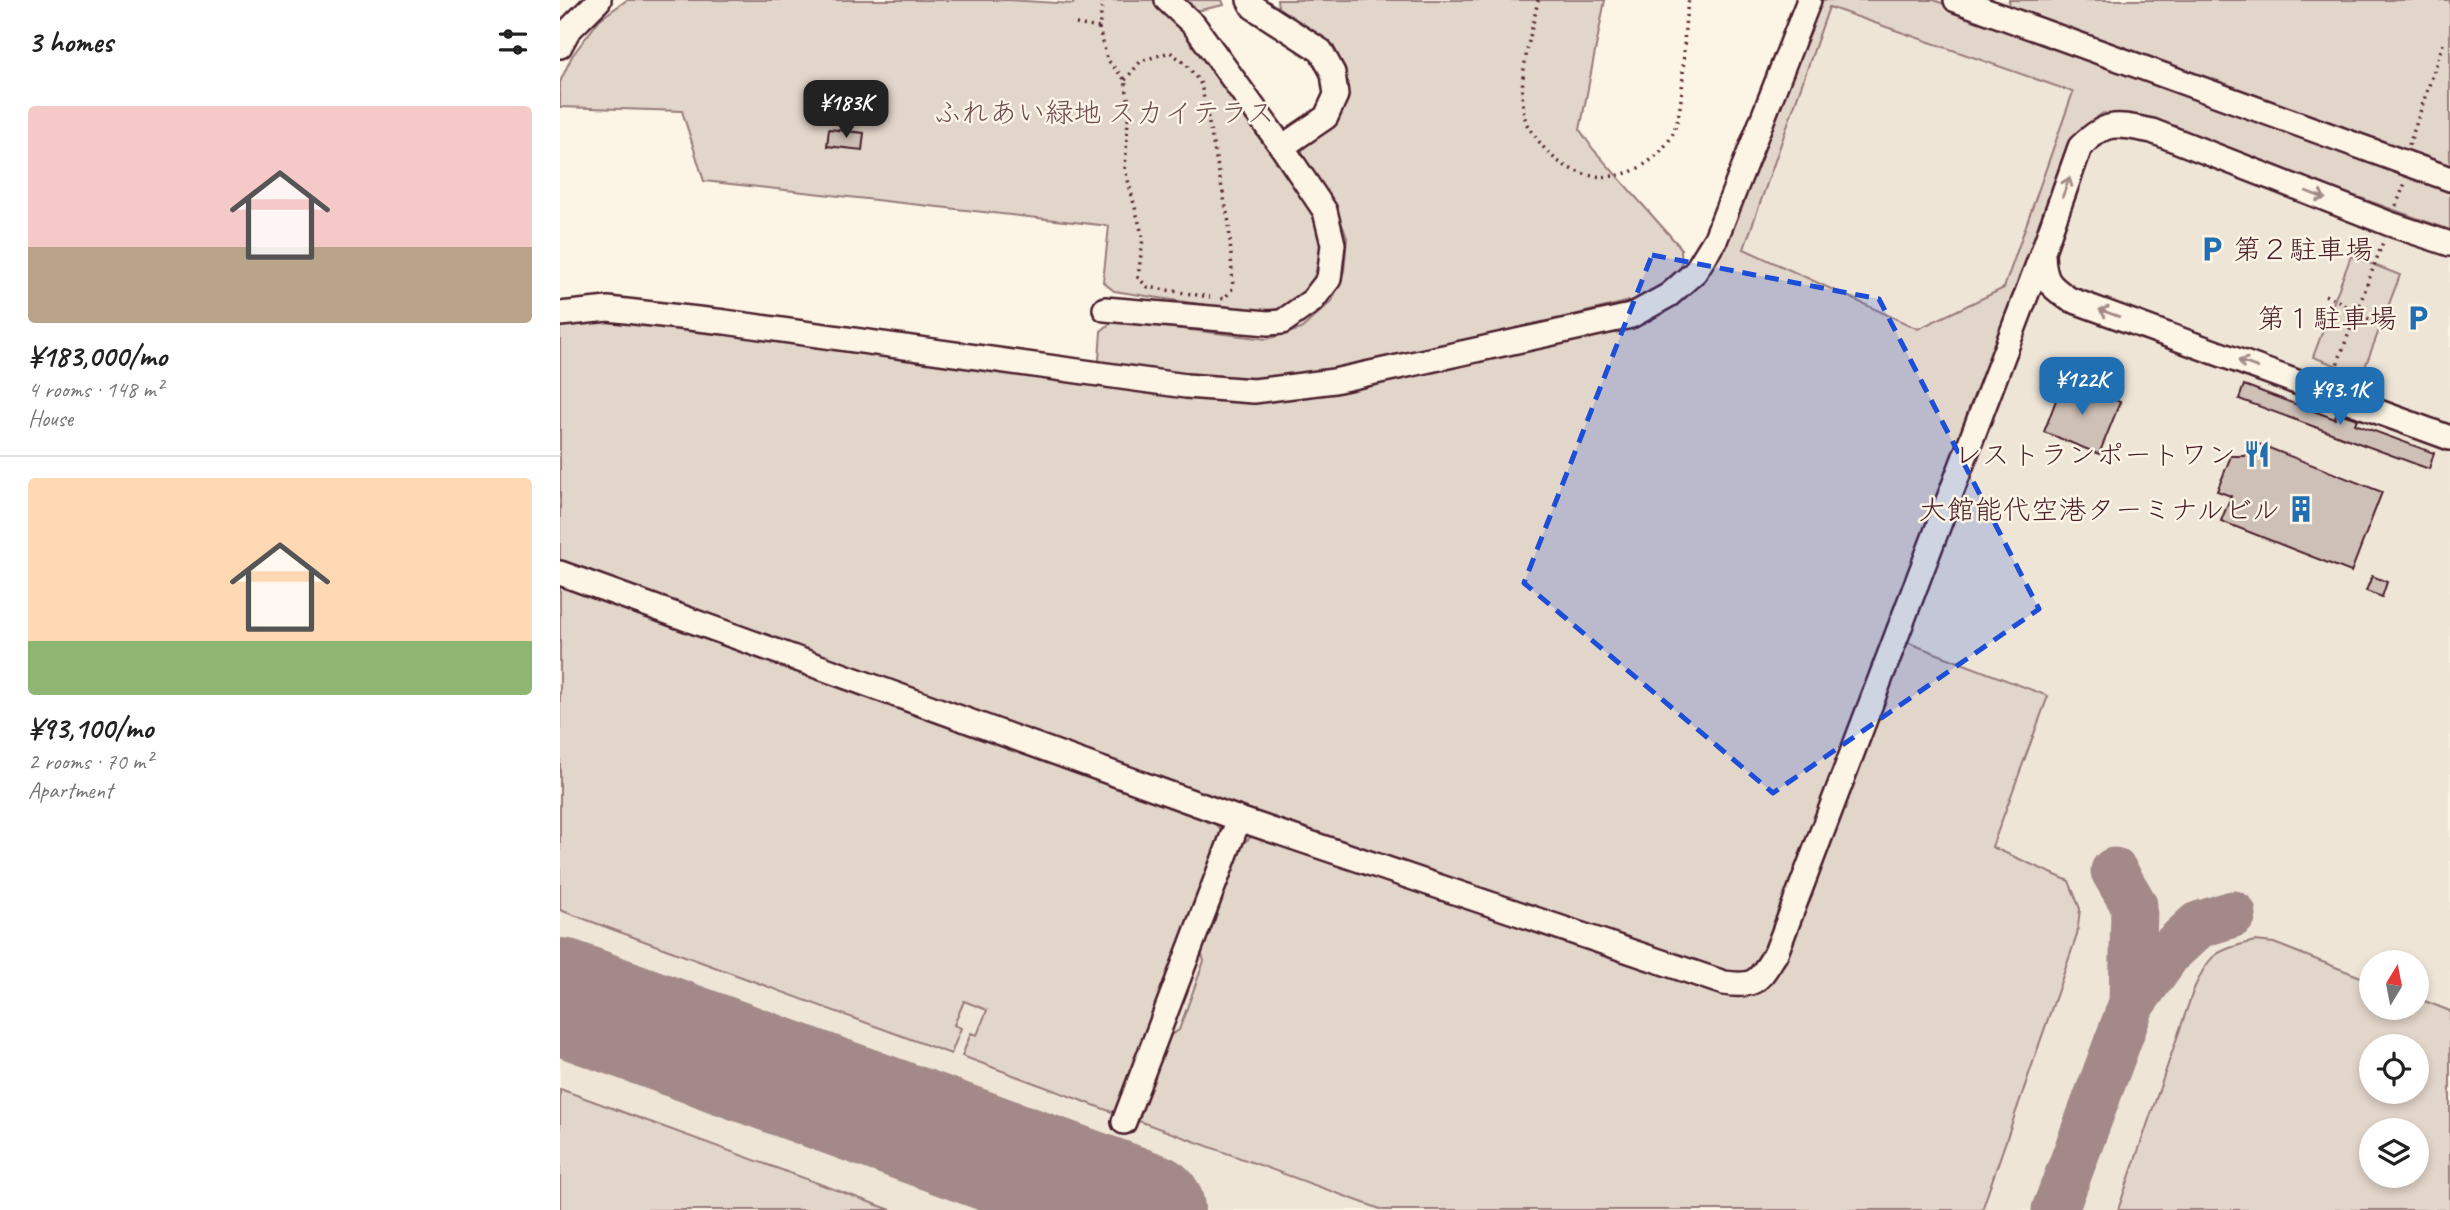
<!DOCTYPE html>
<meta charset="utf-8">
<style>
:root{--surface:#fff;--page:#f6f6f6;--text:#222;--muted:#767676;--line:#e0e0e0;--accent:#1f6fb2}
body{margin:0;font-family:Caveat,"Klee One",sans-serif;background:var(--page);color:var(--text);height:100vh;display:flex;flex-direction:column;font-size:26px;white-space:nowrap}
*{box-sizing:border-box;margin:0}
p{font-size:23px;color:var(--muted)}
.icon{flex:none;width:38px;height:38px;fill:none;stroke:currentColor;stroke-width:2;stroke-linecap:round;stroke-linejoin:round}
.map{position:relative;flex:1;overflow:hidden}
.sheet{display:flex;flex-direction:column;background:var(--surface);width:560px}
.sheet>*{flex:none}
.needle{width:46px;rotate:10deg}
.fabs{position:absolute;left:1799px;top:950px;display:grid;gap:14px}
.fabs a{display:grid;place-items:center;width:70px;height:70px;border-radius:50%;background:var(--surface);box-shadow:0 4px 10px #0003;font-size:35px}
.price{position:absolute;translate:-50% -60px;padding:0 16px;border-radius:14px;background:var(--accent);color:#fff;font-size:23px;line-height:46px;filter:drop-shadow(0 2px 4px #0008)}
.price::after{content:'';position:absolute;left:50%;top:42px;width:21px;height:16px;margin-left:-10px;background:inherit;clip-path:polygon(0 0,100% 0,50% 100%)}
.price.active{background:#222;color:#fff}
ul{padding:0;list-style:none}
li{display:grid;align-content:center;gap:14px;height:371px;padding:0 28px}
li+li{border-top:2px solid var(--line)}
li span{display:grid;place-items:center;height:217px;border-radius:7px;color:#555}
li>.icon{margin-inline-start:auto}
span .icon{width:126px;height:126px;fill:#fffc;stroke-width:1}
li b{font-size:30px}
h2{display:flex;justify-content:space-between;align-items:center;height:84px;padding:0 28px;font-size:30px}
main{display:flex;flex:1;min-height:0}
.map>svg:first-child{display:block}
</style>
<main>
<section class="sheet">
<h2>3 homes<svg class="icon" aria-label="filters" viewBox="0 0 24 24"><path d="M4 7h16M4 17h16"/><circle cx="9" cy="7" r="2"/><circle cx="15" cy="17" r="2"/></svg></h2>
<ul>
<li><span style="background:linear-gradient(#f6c9c9 65%,#b9a48a 0)"><svg class="icon" aria-label="home" viewBox="0 0 24 24"><path d="M3 11l9-7 9 7M6 9v11h12V9"/></svg></span><div><b>¥183,000/mo</b><p>4 rooms · 148 m²</p><p>House</p></div></li>
<li><span style="background:linear-gradient(#ffd9b3 75%,#8fb573 0)"><svg class="icon" aria-label="home" viewBox="0 0 24 24"><path d="M3 11l9-7 9 7M6 9v11h12V9"/></svg></span><div><b>¥93,100/mo</b><p>2 rooms · 70 m²</p><p>Apartment</p></div></li>
</ul>
</section>
<div class="map">
<svg width="1890" height="1210" viewBox="0 0 1890 1210">
<rect width="100%" height="100%" fill="#fcf5e5"/>
<filter id="ink" filterUnits="userSpaceOnUse"><feTurbulence type="fractalNoise" baseFrequency=".0143" numOctaves="2"/><feDisplacementMap in="SourceGraphic" scale="14" xChannelSelector="R" yChannelSelector="G"/><feConvolveMatrix kernelMatrix="1 2 1 2 8 2 1 2 1" color-interpolation-filters="sRGB"/></filter>
<g filter="url(#ink)">
<path fill="#eee5d7" fill-rule="evenodd" d="M1238,0H1890V1210H0V342L948,462L1147,243ZM1811,962H1857V1008H1811ZM1811,1046H1857V1092H1811ZM1811,1130H1857V1176H1811Z"/>
<path fill="#e2d5ca" stroke="#967a7a" stroke-width="2" fill-rule="evenodd" d="M67,0H449L513,4L515,0H662L664,5L636,11L624,31L756,218L761,251L754,278L734,306L697,313L554,291L543,282L549,226L144,181L122,111L0,107V82L12,56L40,19Z
M717,0H1045L1020,130L1033,149L1121,248L1122,273L1094,295L825,362L694,385L550,367L539,360L541,331L553,321L707,339L741,329L772,301L784,271L787,238L777,211L745,163L742,151L783,97L784,70L770,46L755,32L720,18Z
M1260,0H1374L1387,5L1450,7L1449,0H1890V230L1576,118L1543,113L1518,131L1201,968L1173,980L518,750L0,563V320L41,316L682,397L1122,298L1251,10ZM1269,7L1513,92L1444,288L1358,329L1184,249Z
M1791,256L1840,275L1802,375L1753,357Z
M0,586L24,589L644,816L660,828L661,843L560,1115L402,1056L411,1033L417,1035L427,1010L404,1001L394,1025L401,1028L391,1054L0,910Z
M1341,640L1488,696L1432,847L1509,881L1520,909L1517,935L1422,1210H823L573,1119L602,1040L619,1030L644,961L640,949L678,847L691,837L710,839L1169,995L1189,992Z
M1695,941L1714,943L1811,981V1008H1857V998L1890,1011V1210H1558L1633,991C1650,953 1654,951 1695,941ZM1811,1046H1857V1092H1811ZM1811,1130H1857V1176H1811Z
M0,1089L331,1210H0Z"/>
<g fill="none" stroke-linecap="round" stroke-linejoin="round">
<path stroke="#a38a88" stroke-width="47" d="M1554,871L1574,905L1572,1003
M1495,1210L1572,1003L1608,953L1638,925L1673,914"/>
<path stroke="#a38a88" stroke-width="116" d="M0,996L587,1210"/>
</g>
<path fill="#cfc0b7" stroke="#4a1f2b" stroke-width="2" d="M269,129L304,133L302,150L267,146Z
M1504,379L1560,402L1539,454L1484,432Z
M1684,385L1775,419L1777,412L1797,419L1795,424L1874,453L1869,469L1679,399Z
M1691,441L1822,492L1791,572L1661,521L1671,496L1657,491L1671,456H1685Z
M1812,576L1827,582L1822,597L1806,591Z"/>
<g fill="none" stroke-linecap="round" stroke-linejoin="round">
<defs>
<path id="minor" d="M689,0L693,7L761,51L773,73L776,95L766,117L722,147
M1396,0L1890,179
M0,46L8,31L39,0
M1483,254C1484,280 1488,285 1509,299L1890,438
M545,309L708,323L722,322L752,301L769,279L773,244L765,211L722,147L634,25L607,0
M0,314L48,309L165,322L626,386L694,391L774,381L1071,316L1109,295L1135,272L1156,238L1249,0
M0,573L679,819L1164,983C1198,988 1199,979 1216,953L1483,251L1520,147C1547,120 1556,124 1592,131L1830,224L1890,244
M564,1122L679,819"/>
</defs>
<use href="#minor" stroke="#4a1f2b" stroke-width="28"/>
<path stroke="#4a1f2b" stroke-width="3.5" stroke-dasharray="2 5" stroke-linecap="butt" d="M978,0C971,38 955,83 966,122C968,128 974,134 978,140C1010,187 1073,190 1108,142C1130,110 1119,39 1129,0
M516,24L539,28L543,0
M539,28L547,59L565,80L569,104L565,169L583,238L578,278L588,287L650,297
M565,80L581,61L610,52L626,64L641,84L669,223L673,288L664,299L661,298
M1849,145L1883,44
M1836,206L1845,183
M1765,295L1780,302L1796,315L1809,319L1832,318
M1775,370L1823,242"/>
<use href="#minor" stroke="#fcf5e5" stroke-width="23"/>
</g>
<defs><path id="oneway-shaft" d="M-6 0H5M1.5-3L5.5 0L1.5 3" fill="none" stroke-width="1.6" stroke-linecap="round" stroke-linejoin="round" transform="scale(1.75)"/></defs>
<g stroke="#a38a88">
<use href="#oneway-shaft" transform="translate(1506 187) rotate(-70)"/>
<use href="#oneway-shaft" transform="translate(1756 195) rotate(21)"/>
<use href="#oneway-shaft" transform="translate(1549 313) rotate(-160)"/>
<use href="#oneway-shaft" transform="translate(1688 364) rotate(-160)"/>
</g>
</g>
<path fill="#1d4ed8" fill-opacity="0.2" stroke="#1d4ed8" stroke-width="5" stroke-dasharray="14 9" stroke-linejoin="round" d="M1092,255L1319,299L1479,609L1213,793L964,583Z"/>
<defs>
<symbol id="parking-bare" viewBox="-9 -9 18 18"><path d="M-3.5-5.5H1a3.5 3.5 0 0 1 0 7H-1V5.5H-3.5ZM-1-3.4V-.6H.8a1.4 1.4 0 0 0 0-2.8Z" fill="#1f6fb2" stroke="#fcf5e5" stroke-width="2.5" paint-order="stroke"/></symbol>
<symbol id="restaurant-bare" viewBox="-9 -9 18 18"><path d="M-5-6h1v4h1v-4h1v4h1v-4h1v5L-1.5 .5V6h-2V.5L-5-1ZM5-6V6H3V1.5H1.5Q1.5-4 5-6Z" fill="#1f6fb2" stroke="#fcf5e5" stroke-width="2.5" paint-order="stroke"/></symbol>
<symbol id="building-bare" viewBox="-9 -9 18 18"><path d="M-4-6H4V6H1V3H-1V6H-4ZM-2.5-4.3h1.7v1.8h-1.7ZM.8-4.3h1.7v1.8H.8ZM-2.5-1h1.7V.8h-1.7ZM.8-1h1.7V.8H.8Z" fill="#1f6fb2" stroke="#fcf5e5" stroke-width="2.5" paint-order="stroke"/></symbol>
</defs>
<g fill-rule="evenodd">
<use href="#parking-bare" x="1633" y="230" width="38" height="38"/>
<use href="#parking-bare" x="1839" y="299" width="38" height="38"/>
<use href="#restaurant-bare" x="1678" y="435" width="38" height="38"/>
<use href="#building-bare" x="1722" y="490" width="38" height="38"/>
</g>
<g text-anchor="middle" stroke-width="5" stroke-linejoin="round" paint-order="stroke">
<g font-size="28" fill="#704c53" stroke="#fcf5e5">
<text x="544" y="122">ふれあい緑地 スカイテラス</text>
</g>
<g font-size="28" fill="#4a1f2b" stroke="#fcf5e5" text-anchor="end">
<text x="1673" y="259" text-anchor="start">第２駐車場</text>
<text x="1837" y="328">第１駐車場</text>
<text x="1676" y="464">レストランポートワン</text>
<text x="1720" y="519">大館能代空港ターミナルビル</text>
</g>
</g>
</svg>
<div class="fabs">
<a><svg class="needle" viewBox="-14 -14 28 28"><path d="M0-13l5 13h-10z" fill="#e53935"/><path d="M0 13l5-13h-10z" fill="#767676"/></svg></a>
<a><svg class="icon" aria-label="locate" viewBox="0 0 24 24"><circle cx="12" cy="12" r="6"/><path d="M12 2v4M12 18v4M2 12h4M18 12h4"/></svg></a>
<a><svg class="icon" aria-label="layers" viewBox="0 0 24 24"><path d="M12 4l9 5-9 5-9-5zM3 14l9 5 9-5"/></svg></a>
</div>
<b class="price active" style="left:286px;top:140px">¥183K</b>
<b class="price" style="left:1522px;top:417px">¥122K</b>
<b class="price" style="left:1780px;top:427px">¥93.1K</b>
</div>
</main>
